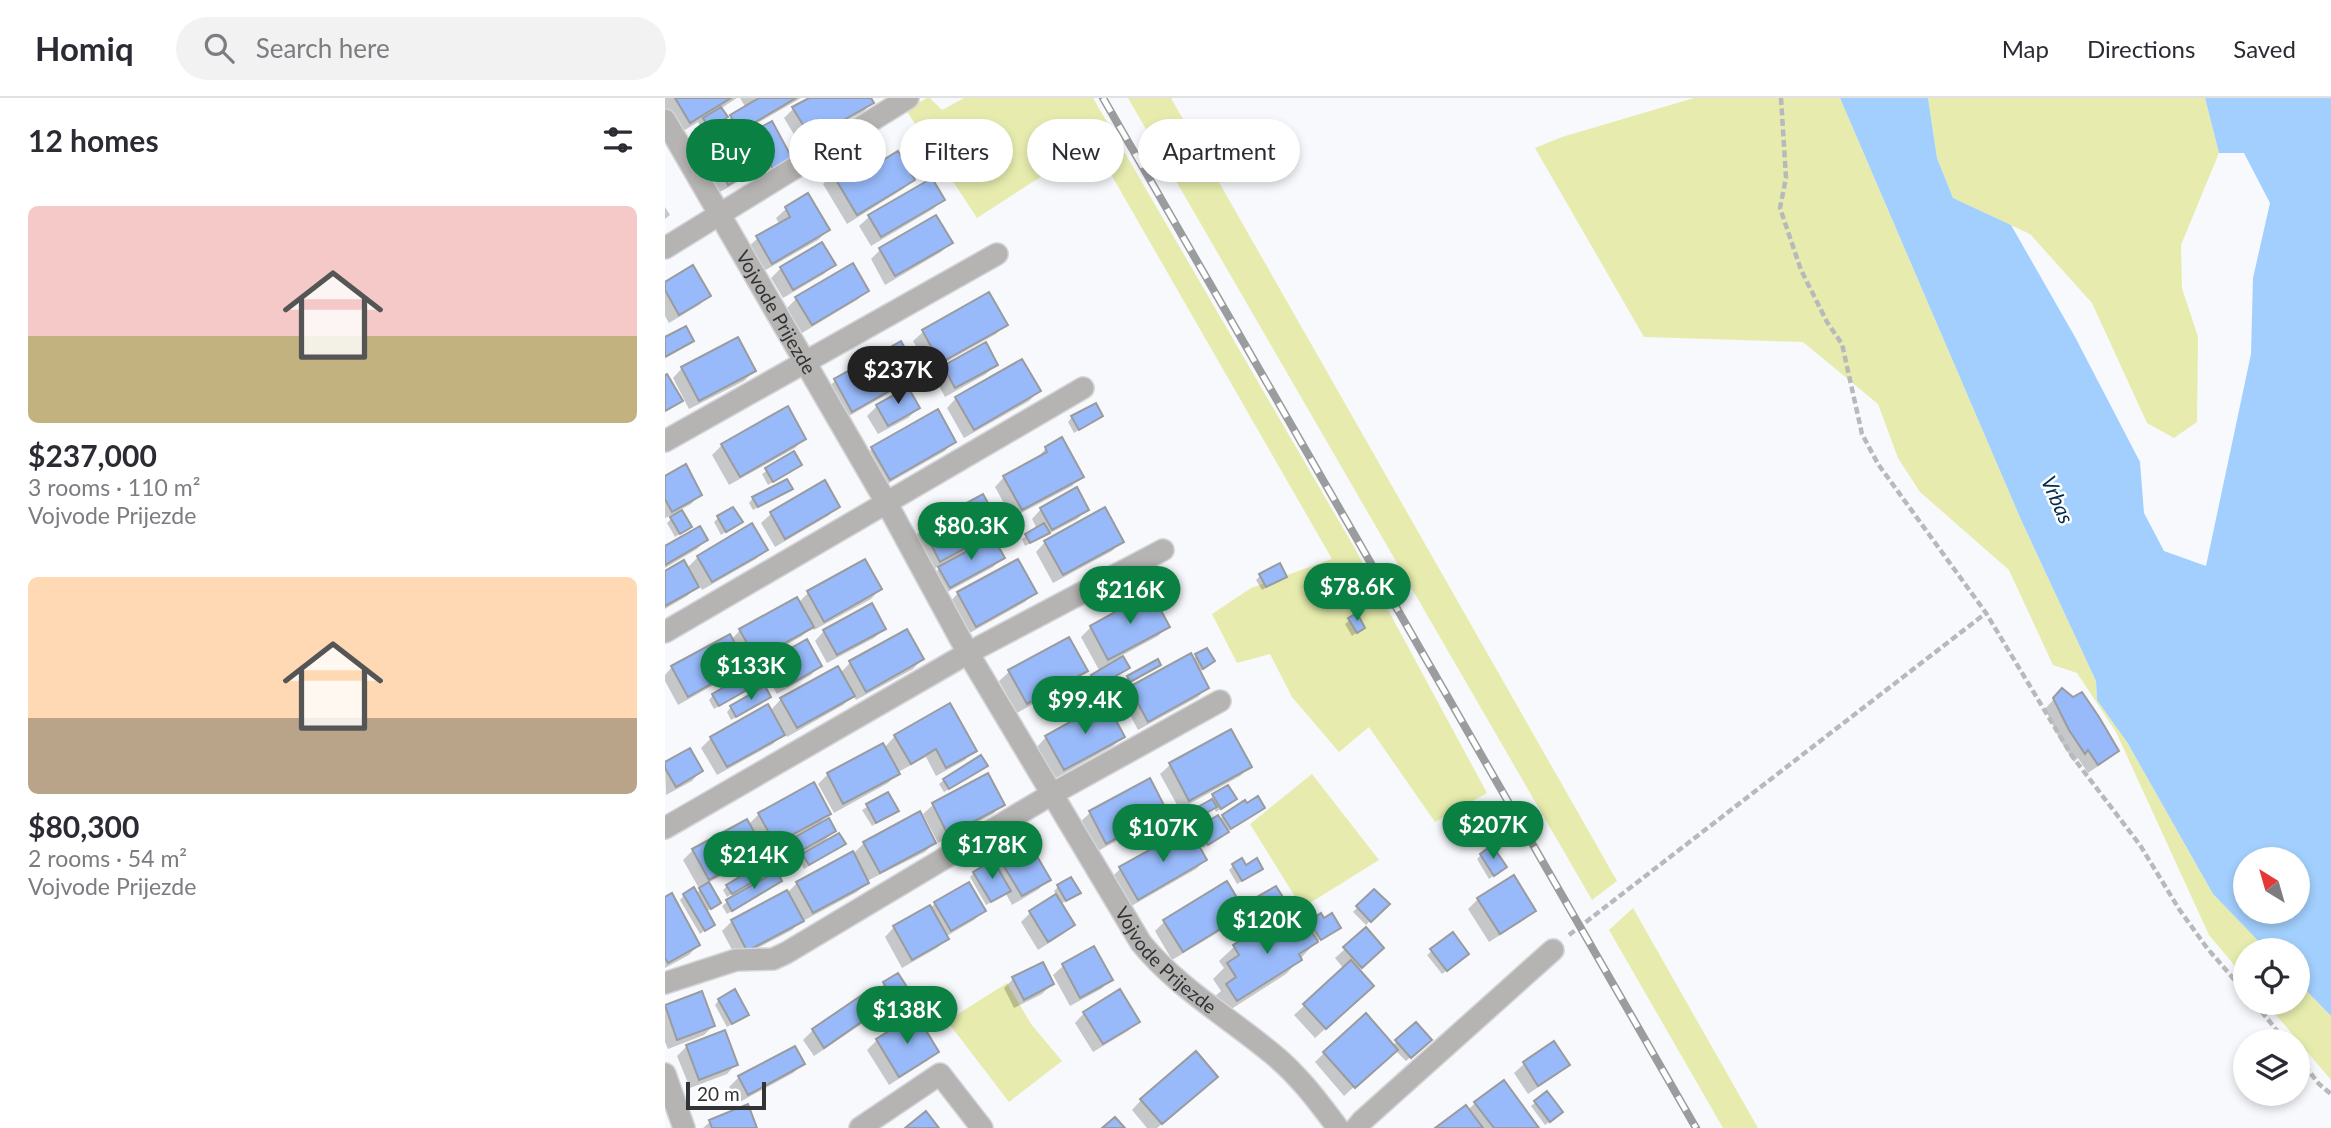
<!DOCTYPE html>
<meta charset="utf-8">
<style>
:root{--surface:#fff;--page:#f2f2f3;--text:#2b2b33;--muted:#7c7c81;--line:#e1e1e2;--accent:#0b8043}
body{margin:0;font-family:Lato,sans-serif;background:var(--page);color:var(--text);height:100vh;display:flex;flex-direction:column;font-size:26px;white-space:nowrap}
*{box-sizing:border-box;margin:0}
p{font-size:23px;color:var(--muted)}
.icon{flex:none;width:38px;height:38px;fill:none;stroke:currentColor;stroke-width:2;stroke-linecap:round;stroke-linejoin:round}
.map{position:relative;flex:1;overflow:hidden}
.drawer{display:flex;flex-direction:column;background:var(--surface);width:665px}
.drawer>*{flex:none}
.banner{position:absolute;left:21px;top:21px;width:665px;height:63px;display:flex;gap:14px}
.needle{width:46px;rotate:323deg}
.buttons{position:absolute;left:1568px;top:749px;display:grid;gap:14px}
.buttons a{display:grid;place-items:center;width:77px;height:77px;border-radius:50%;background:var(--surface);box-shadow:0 4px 10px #0003;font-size:35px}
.scale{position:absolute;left:21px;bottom:18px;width:80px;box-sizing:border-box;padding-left:7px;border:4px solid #323334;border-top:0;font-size:19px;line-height:24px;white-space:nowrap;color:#323334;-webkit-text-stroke:5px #fff;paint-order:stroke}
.price{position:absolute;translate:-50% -60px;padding:0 16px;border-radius:24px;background:var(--accent);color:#fff;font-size:23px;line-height:46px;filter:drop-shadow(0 2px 4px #0008)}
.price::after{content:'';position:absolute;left:50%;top:42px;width:21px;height:16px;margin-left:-10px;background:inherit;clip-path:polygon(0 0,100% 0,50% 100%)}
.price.selected{background:#222;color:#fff}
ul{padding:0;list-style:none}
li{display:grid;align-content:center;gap:14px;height:371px;padding:0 28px}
li span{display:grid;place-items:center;height:217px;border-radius:10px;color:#555}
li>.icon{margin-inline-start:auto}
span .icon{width:126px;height:126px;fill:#fffc;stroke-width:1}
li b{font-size:30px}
h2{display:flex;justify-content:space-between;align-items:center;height:84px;padding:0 28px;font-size:30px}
.tag{padding:0 24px;border-radius:32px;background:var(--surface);box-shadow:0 4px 10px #0003;font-size:24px;line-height:63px}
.tag.selected{background:var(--accent);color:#fff}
header{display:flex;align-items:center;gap:42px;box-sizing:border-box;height:98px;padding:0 35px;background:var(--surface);border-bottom:2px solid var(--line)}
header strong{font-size:33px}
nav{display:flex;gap:38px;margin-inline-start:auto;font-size:24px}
.search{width:490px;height:63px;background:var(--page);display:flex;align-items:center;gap:18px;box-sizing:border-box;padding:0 24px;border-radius:38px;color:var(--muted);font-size:26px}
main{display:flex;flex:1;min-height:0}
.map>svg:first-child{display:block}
</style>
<header>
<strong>Homiq</strong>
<div class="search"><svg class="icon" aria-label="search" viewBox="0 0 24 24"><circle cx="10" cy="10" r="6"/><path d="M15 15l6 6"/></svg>Search here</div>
<nav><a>Map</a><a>Directions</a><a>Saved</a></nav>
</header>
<main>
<section class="drawer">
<h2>12 homes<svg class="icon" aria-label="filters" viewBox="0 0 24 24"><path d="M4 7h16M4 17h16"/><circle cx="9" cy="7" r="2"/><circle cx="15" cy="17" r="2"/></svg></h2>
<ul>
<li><span style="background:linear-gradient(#f6c9c9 60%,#c2b280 0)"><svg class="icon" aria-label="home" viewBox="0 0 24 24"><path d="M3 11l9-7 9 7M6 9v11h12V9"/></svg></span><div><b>$237,000</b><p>3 rooms · 110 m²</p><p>Vojvode Prijezde</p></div></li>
<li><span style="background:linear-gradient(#ffd9b3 65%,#b9a48a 0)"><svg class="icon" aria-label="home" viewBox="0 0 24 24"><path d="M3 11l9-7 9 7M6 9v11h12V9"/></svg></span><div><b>$80,300</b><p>2 rooms · 54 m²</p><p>Vojvode Prijezde</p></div></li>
</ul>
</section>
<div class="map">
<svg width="1666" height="1030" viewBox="0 0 1666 1030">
<rect width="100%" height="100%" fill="#f7f9fc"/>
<path fill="#e7ecae" d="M262,0H265L277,12L299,0H428L689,449L822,695L770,724L704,629L674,654L627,599L605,556L572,565L547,516L586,490L667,461L428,45L312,120L241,12Z
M463,0H506L952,783L927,802Z
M1029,0H1175L1357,424L1431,583L1432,602L1458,637L1548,796L1602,852H1580V880L1544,837L1451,634L1412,575L1388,567L1344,472L1255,394L1233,360L1213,306L1138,244L979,239L870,50L897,39Z
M1263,0H1540L1554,55L1516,147L1517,190L1533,239L1532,324L1509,340L1482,325L1427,205L1365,136L1288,100L1272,60Z
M647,676L714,762L637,810L585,726Z
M968,810L1093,1030H1058L944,832Z
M1633,884L1666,918V982L1601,905H1633Z
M342,885L366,926L397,963L344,1004L282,923Z"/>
<path fill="#a2cffd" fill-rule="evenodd" d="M1175,0H1263L1272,60L1288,100L1346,127L1410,239L1475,364L1479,415L1499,453L1541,468L1586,256L1588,180L1605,105L1579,55H1554L1540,0H1666V918L1633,884V852H1602L1548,796L1462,644L1432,602L1431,583L1357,424ZM1580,761H1633V814H1580Z"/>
<path fill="#0003" d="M0,0H72L55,11L60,19L56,23L39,33L33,24L10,38L0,22Z
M75,0H136L65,41L57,28L67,18L81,10Z
M147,0H204L207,5L198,14L136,48L119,20L128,11Z
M48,58L125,60L98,79L94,72L53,95L38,68Z
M192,62L199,75L248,82L238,91L182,126L158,86L168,76Z
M267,82L278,102L268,111L206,148L194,128L204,119Z
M0,109L5,117L0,121Z
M121,111L163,132L153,142L97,174L83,149L93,140L115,127L111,120Z
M286,144L276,154L220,187L206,161L215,152Z
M168,167L159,176L118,200L106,180L116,170Z
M0,186L43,198L34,207L4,225L0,218Z
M202,193L192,202L137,235L122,210L132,200Z
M340,226L331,236L265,273L248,243L258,234Z
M235,246L252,276L242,285L177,322L160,292L170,283Z
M331,266L321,276L280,299L269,279L279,269Z
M17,270L89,273L79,283L24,311L8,280Z
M374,293L364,303L299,340L282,310L291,300Z
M212,308L253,310L243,320L213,336L202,318Z
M436,318L409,335L403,324L407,319Z
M139,340L130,350L64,387L47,357L57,347Z
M289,343L280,353L215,390L197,360L207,351Z
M381,350L416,378L407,388L347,420L330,389L339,379L372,361Z
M129,356L135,367L103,387L97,376Z
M0,380L35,396L26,406L15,412L25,429L10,439L2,425L12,415L0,420Z
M159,385L173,408L163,418L110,449L96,425L106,416Z
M126,391L88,412L84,405L88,400Z
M317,398L335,430L321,444L338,459L328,469L275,498L265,480L280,465L266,472L248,440L258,431Z
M376,411H422L412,421L360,448L357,441L372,431L367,421Z
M53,420L75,424L56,437L49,424Z
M41,442L32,451L0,470V450Z
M457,443L447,453L388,485L371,454L380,444Z
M101,452L91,461L37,492L34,487L22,498L0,511V475L22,470L33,459Z
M595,478H620L597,492L591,482Z
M215,491L206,501L149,532L147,528L137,538L81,570L79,566L70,575L13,607L0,583V577L7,569L66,542L75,532L134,504L143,495Z
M370,494L360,504L301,537L284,505L293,495Z
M485,497L503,528L493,538L456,558L463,570L428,592L423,582L434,572L416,539L426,529Z
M685,522L698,530L687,538L680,526Z
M219,531L209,540L162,565L150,543L159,533Z
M403,541L421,572L411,582L352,615L334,583L344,574Z
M141,543L155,567L146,577L112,596L98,572L108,563Z
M531,558L548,563L534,574L542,589L533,599L473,632L456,600L466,591L527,562Z
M257,561L248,571L191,602L188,597L178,607L122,639L119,634L108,646L52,677L36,650L46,640L105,613L116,601L175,575L185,565Z
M494,567L489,571L460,587L459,584L463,579Z
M94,584L49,611L44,602L48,597Z
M1397,592L1452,652L1442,662L1423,675L1413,660L1409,664L1395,642L1380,611Z
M99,603L66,622L62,614L66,609Z
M230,638L309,652L300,662L271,678L261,659L235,673L223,685L169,715L153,686L163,676L219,650Z
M458,638L448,648L389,681L372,649L381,639Z
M0,666L36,673L27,683L1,697Z
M505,667L585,669L575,678L517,710L523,721L502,735L497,726L516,714L495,676Z
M316,672L279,694L274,686L279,682Z
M485,683L500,712L491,722L431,754L415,724L425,715Z
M223,696L232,713L207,728L197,712Z
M548,698L565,705L551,714L549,710L531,721L528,716L545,704L544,702Z
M338,706L328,716L273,745L258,716L268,707Z
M598,710L538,750L531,740L529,742L540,762L531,771L463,810L446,780L455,771L527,738L553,719L554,722L558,718Z
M164,715L153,727L169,733L156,746H178L174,750L139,771L134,762L142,753L108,772L102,761L116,746L100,754L98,750L87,761L43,785L54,805L41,814L48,826L35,836L15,802L19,797L31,796L35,792L18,762L28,752L83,727L94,716Z
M199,745H269L260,754L204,782L192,794L138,823L137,822L127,832L72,861L57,833L67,823L122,795L132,785L187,757Z
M816,757L835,773L824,781L812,761Z
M338,766L383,781L374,791L347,807L341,796L321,807L305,779L309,775L332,773Z
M568,768L580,769L591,775L572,786L564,772Z
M111,776L115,783L111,787L62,816L57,808L62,804Z
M98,777L62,799L58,792L62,788Z
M393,789L409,799L395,806L408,827L398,836L373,852L356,824L365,815L392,798L389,793Z
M610,790L621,809L608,821L619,838L641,829L646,824L670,834L651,844L621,876L557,917L547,901L556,893L548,881L559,870L554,863L569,849L597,831L596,828L580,837L572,823L507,862L490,833L499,824L576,810Z
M709,793L722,806L701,827L688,814Z
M0,801L33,847L24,857L0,870Z
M813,801L869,813L859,822L824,844L803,811Z
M270,805L319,813L309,822L280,839L282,841L272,850L237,870L220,839L229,829L265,811Z
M701,832L708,859L693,873L697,898L650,940L629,917L679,871L670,860Z
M429,851L446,882L436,891L405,908L388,877L398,868Z
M767,853L798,860L777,876L762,857Z
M348,881L387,886L377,896L349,910L339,890Z
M219,886L249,903L231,916L215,890Z
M36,895L48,928L39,937L3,951L0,944V909Z
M203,895L213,911L204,921L149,958L138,942L148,932Z
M54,902L82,917L62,929L50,907Z
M419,915L473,923L463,933L428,954L410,925Z
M751,926L765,942L741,963L730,952L679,998L650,964L659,955L727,948Z
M212,942L272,954L262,963L224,987L202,952Z
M888,945L903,966L893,976L863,996L849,975L859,966Z
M22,948L71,966L62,976L25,990L12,958Z
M138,966L128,975L73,1005L64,989L74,979Z
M541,988L492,1030H482L467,1012L476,1002Z
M871,1004L892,1019L880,1027L866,1008Z
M810,1005L872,1030H773L803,1012Z
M82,1009L90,1030H38L45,1024Z"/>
<path fill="#98bafa" stroke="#999b9e" stroke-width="2" d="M10,0H66L25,25Z
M94,0H131L75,33L65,17Z
M144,0H206L209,5L146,40L127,9Z
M56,9L63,19L44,30L38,20Z
M107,23L127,60L108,71L104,64L63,87L46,57Z
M233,53L250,82L192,117L167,75L192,60L200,73Z
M267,80L280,102L216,139L203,117Z
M143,95L165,132L107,166L91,138L125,119L120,109Z
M271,117L288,145L230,178L214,150Z
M157,144L171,167L128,192L115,169Z
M188,165L204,193L147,227L130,199Z
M28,167L46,198L14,217L0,192V184Z
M324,194L343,227L275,265L257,232Z
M21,228L29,243L0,259V239Z
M73,239L91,273L34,303L16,269Z
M236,243L254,276L187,314L169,281Z
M321,244L333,267L290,290L278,268Z
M357,261L376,293L309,332L290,299Z
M2,276L18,303L0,313V277Z
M243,289L255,310L223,328L211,307Z
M431,305L438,318L414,332L406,318Z
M123,308L141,341L75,379L56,346Z
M273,311L291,344L225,382L206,349Z
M397,339L419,379L357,412L338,378L382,354L380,349Z
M129,353L137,367L108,384L100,370Z
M21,366L37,397L7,414L0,401V378Z
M122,381L128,391L93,409L87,399Z
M160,382L175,409L120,441L105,414Z
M412,389L424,412L387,432L375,410Z
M318,396L337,430L275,464L257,429Z
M68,409L78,424L61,434L52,418Z
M440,409L459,444L398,477L379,443Z
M17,412L27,429L15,436L5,419Z
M87,425L103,452L47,484L32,458Z
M379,425L385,435L365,445L360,436Z
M35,428L43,442L0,467V448Z
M328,439L340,460L285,490L273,469Z
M200,461L217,491L159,524L142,493Z
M353,461L372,495L311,529L292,494Z
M19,462L34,489L0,508V473Z
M615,465L622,479L601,489L594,476Z
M486,494L505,529L443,562L425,528Z
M132,499L149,529L91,561L74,531Z
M207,505L221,531L172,557L158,532Z
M692,515L700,530L692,535L683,520Z
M242,531L259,561L201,594L184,563Z
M65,536L81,566L23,599L6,568Z
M404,539L423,573L362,606L343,572Z
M142,541L157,568L122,588L107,561Z
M542,550L550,563L538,571L530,556Z
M526,555L544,590L483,624L464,589Z
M458,558L465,570L433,588L426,577Z
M493,561L496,567L465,584L462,578Z
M173,568L190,598L132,630L115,600Z
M89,572L96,584L54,608L47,596Z
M100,588L106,599L71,619L65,608Z
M1397,590L1408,599L1417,594L1434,619L1454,653L1433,667L1423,652L1420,656L1404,632L1388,600Z
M441,604L460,639L399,672L380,638Z
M285,605L312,653L281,670L271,651L246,666L229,637Z
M103,606L120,637L62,669L45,639Z
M566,631L587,669L524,703L504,665Z
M218,645L235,676L178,706L162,675Z
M25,650L38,673L11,689L0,670V664Z
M316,657L323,668L284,691L278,681Z
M323,675L340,707L283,737L267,705Z
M485,680L502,713L441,746L424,713Z
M149,684L166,716L110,746L93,715Z
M563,687L572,701L556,711L547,696Z
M223,694L234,713L211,725L201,706Z
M593,698L600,710L566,731L557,717L580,702L582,705Z
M547,701L552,709L536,718L531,710Z
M519,710L525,721L507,731L500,720Z
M255,713L271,745L215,775L198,744Z
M553,717L564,734L543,747L532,730Z
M164,720L171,733L118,763L111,750Z
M82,721L99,752L44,782L27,751Z
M524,730L542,762L473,802L454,769Z
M174,735L181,746L144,767L137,756Z
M827,747L842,769L829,778L815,756Z
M366,748L386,782L357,798L337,765Z
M188,753L204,785L148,815L131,784Z
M577,760L581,767L592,760L598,771L577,783L567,766Z
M328,762L346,793L326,804L308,774Z
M95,767L100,777L67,796L61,787Z
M112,773L117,783L67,813L61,802Z
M849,777L871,813L835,836L812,800Z
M406,779L416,795L401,803L392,787Z
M562,783L581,815L518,854L498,822Z
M44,784L56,805L46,811L34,790Z
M304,784L321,813L286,833L269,804Z
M611,788L624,809L590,829L578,807Z
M29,789L50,827L40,833L18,796Z
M709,791L725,806L706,824L691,808Z
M122,792L139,823L82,853L66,822Z
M7,795L35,847L3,865L0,860V799Z
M391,796L410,827L383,844L364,813Z
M265,807L284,841L247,862L228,828Z
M656,815L659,820L667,815L676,830L656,842L644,823Z
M610,821L619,836L640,823L653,844L634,856L637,862L572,903L561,886L571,879L562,865L574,857L568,847Z
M701,829L719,850L697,870L678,849Z
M788,834L804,856L782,873L765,851Z
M429,848L448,882L415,900L397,866Z
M686,862L709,888L661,931L638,906Z
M378,864L389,886L359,902L347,879Z
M233,875L251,903L236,913L218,884Z
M70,891L84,917L67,926L53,901Z
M455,891L475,924L438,946L418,914Z
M37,893L50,928L12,942L0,907Z
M203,893L215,911L159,950L147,931Z
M701,915L733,952L690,990L658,954Z
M251,916L274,954L234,979L211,941Z
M751,924L767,942L746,960L730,942Z
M60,932L73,967L34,982L21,947Z
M889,943L905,967L873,988L858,964Z
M130,948L140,966L83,997L73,978Z
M531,953L553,979L497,1026L475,1001Z
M839,982L874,1030H829L809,1004Z
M882,993L898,1014L885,1024L869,1003Z
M83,1006L92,1030H47L44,1022Z
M801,1007L818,1030H770Z
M261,1013L274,1030H240Z
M450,1019L460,1030H437Z"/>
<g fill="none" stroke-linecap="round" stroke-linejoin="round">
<defs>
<g id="minor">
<path id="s1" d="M0,22L221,404L303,555L476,845C512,889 560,917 604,953C632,975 652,1002 673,1030"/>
<path d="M0,150L243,0"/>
<path d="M0,343L332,156"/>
<path d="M0,534L418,290"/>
<path d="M0,730L303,555L498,452"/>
<path d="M0,885L71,862L108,861L121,855L387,696L555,603"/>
<path d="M0,976L19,1030"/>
<path d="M195,1030L275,976L317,1030"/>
<path d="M691,1030L697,1023L888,852"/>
</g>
</defs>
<use href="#minor" stroke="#d4d5d8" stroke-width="24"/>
<path stroke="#b7b9bb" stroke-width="4.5" stroke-dasharray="7 3.5" stroke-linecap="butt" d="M1116,0L1121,80L1115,110L1136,172L1162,224L1177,246L1197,336L1213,366L1321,515L1407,658L1475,747L1514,811L1542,850L1580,894
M904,837L1321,515
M1590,905L1620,943
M1633,959L1654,986L1666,996"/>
<use href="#minor" stroke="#b6b4b3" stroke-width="21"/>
<defs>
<path id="rail" d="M438,0L1031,1030"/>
</defs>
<use href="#rail" stroke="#9a9c9e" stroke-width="8"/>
<use href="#rail" stroke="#fff" stroke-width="5" stroke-dasharray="16" stroke-linecap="butt"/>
</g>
<g text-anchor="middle" stroke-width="5" stroke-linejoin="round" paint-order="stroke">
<g font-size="19" fill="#323334" stroke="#fff">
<text dy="7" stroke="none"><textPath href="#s1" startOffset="222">Vojvode Prijezde</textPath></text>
<text dy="7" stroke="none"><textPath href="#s1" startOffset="980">Vojvode Prijezde</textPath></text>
</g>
<g font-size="21" font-style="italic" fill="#002b4e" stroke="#fff">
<text transform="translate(1392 402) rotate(66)" y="7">Vrbas</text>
</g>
</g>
</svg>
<div class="buttons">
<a><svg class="needle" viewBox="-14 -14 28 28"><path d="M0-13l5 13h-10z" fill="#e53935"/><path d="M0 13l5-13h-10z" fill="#7c7c81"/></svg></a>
<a><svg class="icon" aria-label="locate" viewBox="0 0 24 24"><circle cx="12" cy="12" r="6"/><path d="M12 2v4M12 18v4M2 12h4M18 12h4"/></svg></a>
<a><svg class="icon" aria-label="layers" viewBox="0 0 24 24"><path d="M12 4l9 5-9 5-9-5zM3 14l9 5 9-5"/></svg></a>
</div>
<div class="scale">20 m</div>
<b class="price selected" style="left:233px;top:308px">$237K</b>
<b class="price" style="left:306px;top:464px">$80.3K</b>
<b class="price" style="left:692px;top:525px">$78.6K</b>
<b class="price" style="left:465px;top:528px">$216K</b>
<b class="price" style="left:86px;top:604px">$133K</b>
<b class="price" style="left:420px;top:638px">$99.4K</b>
<b class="price" style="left:828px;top:763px">$207K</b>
<b class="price" style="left:498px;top:766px">$107K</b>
<b class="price" style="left:327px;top:783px">$178K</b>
<b class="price" style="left:89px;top:793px">$214K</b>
<b class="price" style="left:602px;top:858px">$120K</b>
<b class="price" style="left:242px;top:948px">$138K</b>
<div class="banner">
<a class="tag selected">Buy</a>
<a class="tag">Rent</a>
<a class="tag">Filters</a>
<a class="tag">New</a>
<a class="tag">Apartment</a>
</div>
</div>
</main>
